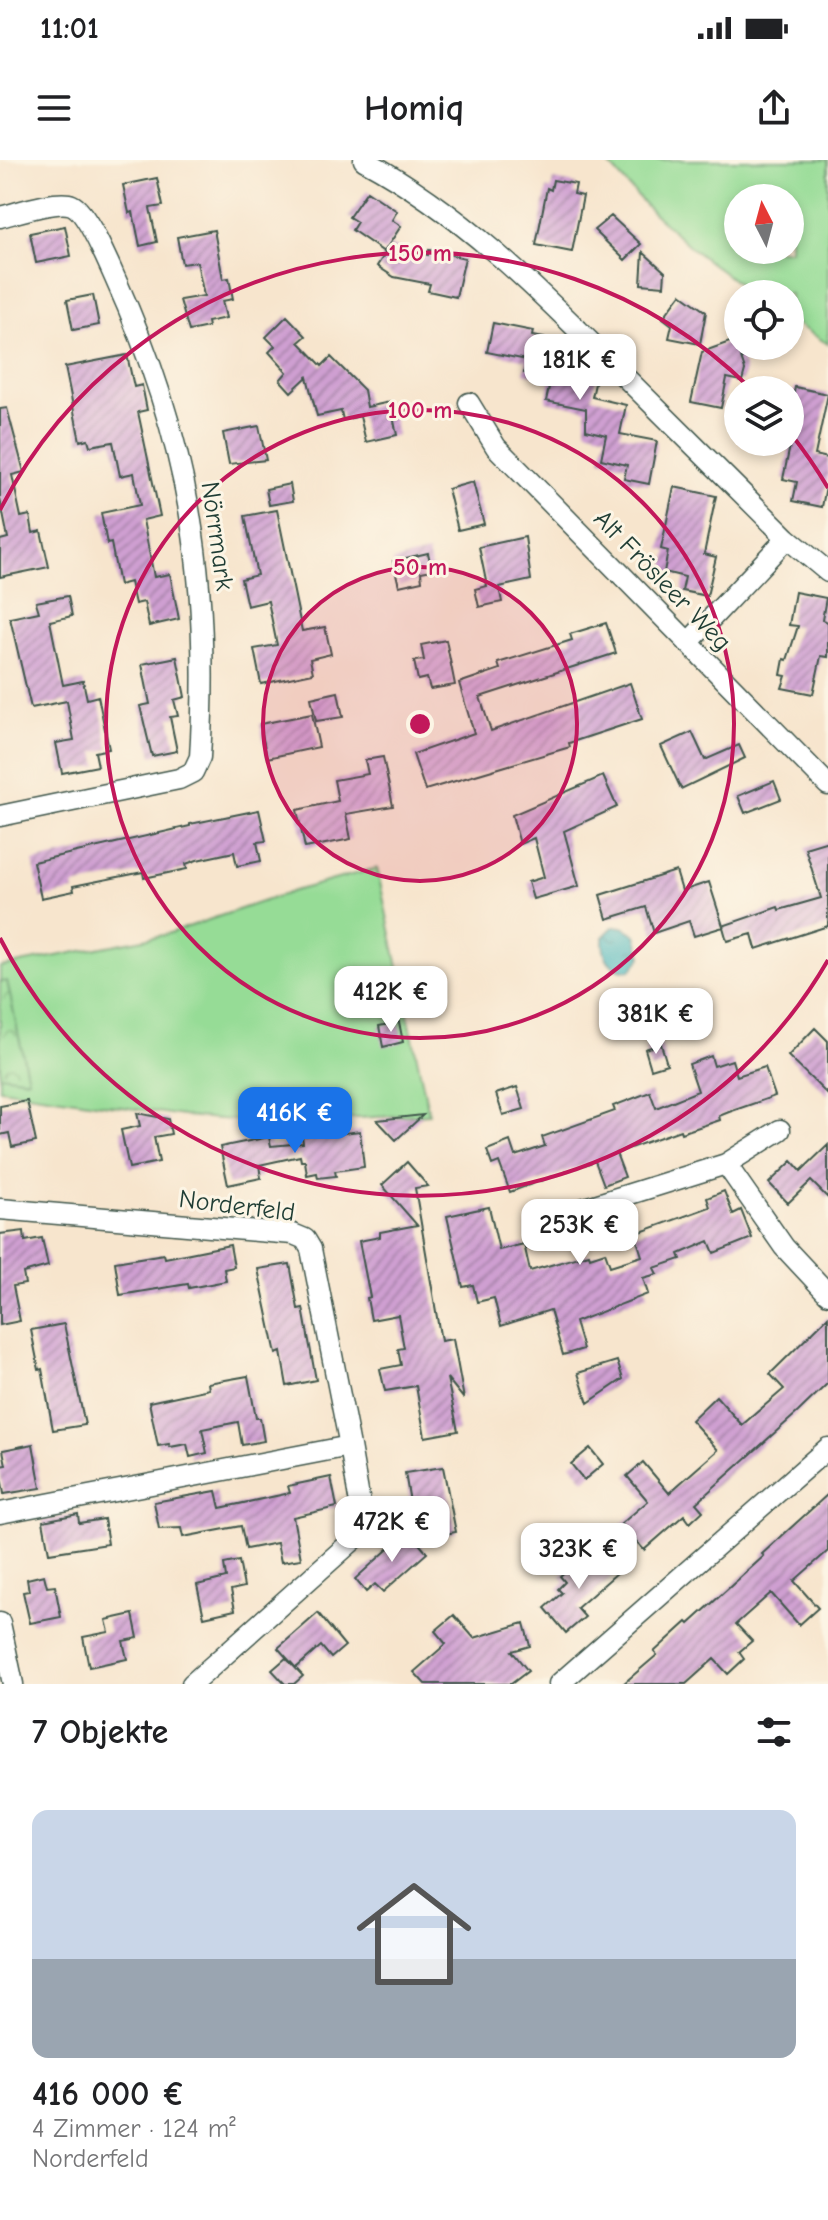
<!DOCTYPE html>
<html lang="de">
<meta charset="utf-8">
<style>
:root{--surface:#fff;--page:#f2f2f2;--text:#202124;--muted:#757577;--line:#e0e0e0;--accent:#1a73e8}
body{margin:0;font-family:"Comic Neue",sans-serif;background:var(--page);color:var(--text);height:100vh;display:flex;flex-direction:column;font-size:30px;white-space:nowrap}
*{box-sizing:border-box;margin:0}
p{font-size:26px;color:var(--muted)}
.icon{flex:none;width:44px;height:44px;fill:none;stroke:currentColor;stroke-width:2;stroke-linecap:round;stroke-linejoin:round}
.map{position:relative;height:1524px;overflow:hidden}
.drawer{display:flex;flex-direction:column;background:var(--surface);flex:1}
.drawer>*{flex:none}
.needle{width:52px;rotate:354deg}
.buttons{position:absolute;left:724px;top:24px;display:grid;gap:16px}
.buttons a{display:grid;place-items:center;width:80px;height:80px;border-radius:50%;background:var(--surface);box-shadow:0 4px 12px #0003;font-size:40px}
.price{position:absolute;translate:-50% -68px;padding:0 18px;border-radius:16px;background:#fff;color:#222;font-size:26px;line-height:52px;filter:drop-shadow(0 2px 4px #0008)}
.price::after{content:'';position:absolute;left:50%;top:48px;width:24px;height:18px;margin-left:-12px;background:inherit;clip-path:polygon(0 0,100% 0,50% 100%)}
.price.current{background:var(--accent);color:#fff}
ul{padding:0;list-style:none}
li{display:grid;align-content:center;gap:16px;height:424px;padding:0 32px}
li+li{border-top:2px solid var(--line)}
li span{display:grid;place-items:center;height:248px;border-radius:16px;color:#555}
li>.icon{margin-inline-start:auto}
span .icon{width:144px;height:144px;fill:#fffc;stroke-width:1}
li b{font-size:34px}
h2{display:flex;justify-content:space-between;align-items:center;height:96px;padding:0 32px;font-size:34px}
.status{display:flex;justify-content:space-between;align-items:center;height:56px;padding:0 40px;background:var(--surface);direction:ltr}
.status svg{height:22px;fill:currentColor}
header{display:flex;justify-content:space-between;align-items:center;height:104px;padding:0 32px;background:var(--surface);font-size:36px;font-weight:700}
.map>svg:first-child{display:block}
</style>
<div class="status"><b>11:01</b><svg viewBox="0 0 49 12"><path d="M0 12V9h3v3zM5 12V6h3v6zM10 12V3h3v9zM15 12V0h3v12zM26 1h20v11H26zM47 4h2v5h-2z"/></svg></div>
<header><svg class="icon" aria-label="menu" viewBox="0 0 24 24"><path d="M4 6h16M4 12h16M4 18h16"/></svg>Homiq<svg class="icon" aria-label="share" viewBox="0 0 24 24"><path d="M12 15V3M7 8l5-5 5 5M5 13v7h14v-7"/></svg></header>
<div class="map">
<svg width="828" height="1524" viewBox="0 0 828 1524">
<defs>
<pattern id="park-crowns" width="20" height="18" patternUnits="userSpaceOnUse" patternTransform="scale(2)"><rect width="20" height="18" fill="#96dc96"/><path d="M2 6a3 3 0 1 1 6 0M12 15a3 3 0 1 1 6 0" fill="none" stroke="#7ab47b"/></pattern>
<pattern id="water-ripples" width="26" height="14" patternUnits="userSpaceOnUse" patternTransform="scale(2)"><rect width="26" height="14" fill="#43b3ba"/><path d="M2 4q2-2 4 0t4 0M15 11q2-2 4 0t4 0" fill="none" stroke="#379398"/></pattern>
<pattern id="building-hatch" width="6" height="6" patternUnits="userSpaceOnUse" patternTransform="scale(2)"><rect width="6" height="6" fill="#cf9fd1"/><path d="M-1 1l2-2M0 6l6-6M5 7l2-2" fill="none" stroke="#a783aa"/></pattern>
</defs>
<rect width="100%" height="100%" fill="#fcf5e5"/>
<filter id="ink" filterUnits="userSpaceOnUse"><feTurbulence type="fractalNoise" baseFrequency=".0125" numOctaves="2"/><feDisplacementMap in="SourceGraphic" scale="16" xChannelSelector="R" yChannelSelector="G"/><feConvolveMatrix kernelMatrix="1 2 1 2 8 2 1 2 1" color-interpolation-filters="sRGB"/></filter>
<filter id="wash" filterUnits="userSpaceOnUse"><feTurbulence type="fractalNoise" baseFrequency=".006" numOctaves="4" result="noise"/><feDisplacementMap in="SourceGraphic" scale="32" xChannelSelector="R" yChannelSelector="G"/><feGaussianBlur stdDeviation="1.8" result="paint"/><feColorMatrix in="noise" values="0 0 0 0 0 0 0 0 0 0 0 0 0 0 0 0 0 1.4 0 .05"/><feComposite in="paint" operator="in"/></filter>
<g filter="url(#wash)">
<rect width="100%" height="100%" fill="#f7e5cd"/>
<path fill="#96dc96" stroke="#5a8c65" stroke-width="2" fill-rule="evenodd" d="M605,0H828V184L790,160V134H752L695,91L648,48ZM790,38V90H738V38Z
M377,708L429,954L268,963L183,956L0,929V807L164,775L294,731Z"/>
<path fill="url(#park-crowns)" stroke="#5a8c65" stroke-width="2" d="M7,821L28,919L0,915V822Z"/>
<path fill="url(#water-ripples)" stroke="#317877" stroke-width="2" d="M613,767H623L636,775L642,797L631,810C610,812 602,796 603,777Z"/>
<g id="blocks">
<path fill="url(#building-hatch)" d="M157,18L163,46L150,48L157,82L140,86L133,52L129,53L123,25Z
M553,20L576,24L574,34L583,36L572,92L536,85L547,28L551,30Z
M367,31L397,51L392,60L401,66L384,92L352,70L357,62L349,57Z
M611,56L641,84L625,100L594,70Z
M65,66L71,96L36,103L30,73Z
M214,70L223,119L229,118L233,139L222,141L226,158L207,162L208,167L189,171L180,140L204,136L197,102L182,104L177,77Z
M390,86L428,95L429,90L465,98L456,137L428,131L430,124L394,117L377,106Z
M643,92L665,112L664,126L641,124Z
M681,134L706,152L700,184L669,178L672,165L663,158Z
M93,135L99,165L73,170L67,140Z
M287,156L306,176L299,182L322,206L331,197L364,230L367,247L390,242L397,275L366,282L360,256L343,260L341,251L317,256L307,217L291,232L280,220L287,212L269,192L275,186L266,177Z
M493,163L533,171L532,176L544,178L540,196L551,216L553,209L596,219L592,237L626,245L620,274L657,281L649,324L624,319L627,305L601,299L606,275L586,270V249L546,241L551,218L524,213L527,200L487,192Z
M735,180L745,210L742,221L727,218L721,248L691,242L702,192Z
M127,195L134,227L142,225L147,250L138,252L160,356L143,360L154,417L170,414L179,459L149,466L144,442L135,444L130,422L119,425L111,383L107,384L101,353L140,345L134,313L120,316L113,282L90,286L88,279L80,281L65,207Z
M795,227L828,234L815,295L828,298V316L822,347L793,341L797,322L783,319L793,272H790V252Z
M7,248L24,312L12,315L21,357L30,355L33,373L41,371L49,407L0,417V380L8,378L0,339V249Z
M259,266L266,300L229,304L223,273Z
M473,322L484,364L458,370L448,329Z
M290,324L293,341L269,345L266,329Z
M674,327L716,336L704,394L716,397L707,436L682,431L685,417L664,412L668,391L661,389Z
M277,350L302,471L325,467L331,494L310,499L313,513L261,524L254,489L277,485L268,441L247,446L241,419L257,415L245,356Z
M525,377L531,420L499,427L502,442L479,447L475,429L487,426L479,387Z
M428,393L432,410L421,412L422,421L399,426L393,401Z
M795,432L826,438L822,460L828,462V497L821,496L813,534L782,528L786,516L781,515L784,499L787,500L798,466L789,465Z
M68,436L72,456L50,461L63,525L83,521L87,539L98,536L109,589L95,592L98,606L62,613L56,583L74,580L67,541L31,548L10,458L39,452L36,442Z
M606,463L616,493L480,537L491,571L630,523L642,559L569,583L570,587L425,630L413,594L474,573L459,523L500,509L498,503L572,480L570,474Z
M446,480L455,525L430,529L427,518L418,520L414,501L424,500L421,485Z
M177,497L185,537L174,540L178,556L170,557L177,591L152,596L140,546L150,544L142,504Z
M338,532L343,557L316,561L311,538Z
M312,554L319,587L267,598L260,564Z
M692,572L705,600L739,585L745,598L681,629L661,586Z
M383,597L393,646L346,654L351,679L305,688L297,650L338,641L334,620L368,614L365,600Z
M603,616L617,647L564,671L579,726L533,739L528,722L544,717L534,678L520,684L512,655Z
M774,621L781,639L745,653L738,636Z
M259,650L266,681L257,682L261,701L237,706L234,692L197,700L186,704L187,709L144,718L143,712L73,726L74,731L41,738L33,702L190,666V664Z
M828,681V766L756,789L752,774L727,781L723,767L694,776L689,761L654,773L646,747L607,759L600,735L676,711L682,731L709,722L723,766L778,747L779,750L821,738L805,688Z
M399,862L403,882L383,887L379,866Z
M815,868L828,881V935L788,896Z
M661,884L667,904L651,909L645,889Z
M711,896L714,906L732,900L737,916L765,907L775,936L729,952L719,956L720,960L681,973L680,970L616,993L625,1017L604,1025L595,1001L510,1032L499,1002L492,1005L487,990L510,981L515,996L545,986L542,977L615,951L613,946L650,932L656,948L698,931L689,904Z
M517,927L524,949L503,955L496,934Z
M27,941L36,982L12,987L9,973L0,975V946Z
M137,953L168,959L171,974L154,977L159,1002L129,1008L121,970L140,966Z
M423,955L396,980L377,960Z
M343,971L344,973L360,971L364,1007L335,1011L336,1016L318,1018L317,1013L307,1015L305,1001H301L300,996L259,1005L261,1018L228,1025L220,987L269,977L271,986L303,983L302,976Z
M828,985V1038L811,1021L788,1043L769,1023L792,1001L801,1011Z
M407,1002L428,1026L415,1028L441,1181L453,1179L464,1239L447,1218L458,1271L425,1277L416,1226L385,1231L380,1209L401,1205L398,1189L404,1188L398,1155L371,1160L367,1138L370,1137L359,1081L380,1077V1072L417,1065L382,1025Z
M724,1031L733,1054L741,1050L752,1078L714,1093L709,1081L679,1094L681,1099L654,1108L657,1114L643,1118L648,1134L575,1162L583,1189L563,1195L550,1150L501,1166L494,1138L477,1142L473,1125L463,1127L447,1056L489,1047L499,1090L524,1084L530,1111L589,1094L590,1097L605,1092L610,1106L642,1096L635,1074L710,1047L707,1038Z
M24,1071L25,1081L42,1078L48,1106L23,1113L25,1124L13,1126L20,1161L0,1165V1074Z
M230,1085L234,1107L224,1109L226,1121L189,1128L188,1124L120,1135L115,1102L164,1094L165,1098Z
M290,1104L298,1149L303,1148L316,1220L287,1226L281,1192L276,1194L258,1109Z
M828,1157V1223L798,1252L696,1343L703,1351L690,1363L684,1355L644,1390L621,1364L648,1341L627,1316L643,1302L669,1333L718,1290L691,1260L716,1236L742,1265L784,1229L770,1214Z
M64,1164L85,1265L53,1270L42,1209L39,1210L31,1170Z
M617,1201L623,1219L588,1243L578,1213Z
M248,1216L256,1258H260L264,1281L242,1285L238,1262L202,1269L207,1293L190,1297L187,1284L170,1287L169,1284L158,1286L149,1242L209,1229L208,1223Z
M33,1284L41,1328L4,1334L0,1311V1306L6,1305L3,1290Z
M590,1288L603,1304L584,1320L571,1304Z
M443,1307L456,1372L438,1375L433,1338L410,1342L405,1313Z
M331,1317L337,1347L293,1357L301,1399L281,1402L277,1383L246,1389L241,1366L183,1377L181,1368L159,1369L154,1342L216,1331L220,1348L290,1333L288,1326Z
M828,1334V1391L794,1421L818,1448L799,1465L771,1433L736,1464L752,1481L739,1492L744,1499L728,1514L714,1499L686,1524H623L657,1495L654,1492L687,1462L689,1464L764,1396L762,1394Z
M78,1354L79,1363L104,1359L108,1384L49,1393L43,1361Z
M408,1371L427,1393L383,1432L375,1424L366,1432L355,1419Z
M601,1394L617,1413L577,1448L585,1457L566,1473L545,1448L562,1433L558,1429L565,1422L560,1416L576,1402L583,1410Z
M239,1401L244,1427L231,1430L235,1450L204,1457L197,1425L226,1418L224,1404Z
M44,1415L47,1427L55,1426L61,1457L30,1463L23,1432L29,1431L27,1419Z
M318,1453L345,1486L331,1498L321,1486L296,1508L278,1488Z
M133,1454L138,1478L123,1481L127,1499L89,1507L83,1477L109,1472L106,1460Z
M454,1455L474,1478L524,1463L530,1486L512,1491L528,1511L511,1524H425L414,1512L446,1484L435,1471Z
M286,1498L303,1516L294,1524H285L272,1510Z"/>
</g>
</g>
<g filter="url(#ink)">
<use href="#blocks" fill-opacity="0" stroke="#3f564b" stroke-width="2"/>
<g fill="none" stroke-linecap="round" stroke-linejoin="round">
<defs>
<path id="minor" d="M364,0C459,51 538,129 613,205C671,263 729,320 787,378L828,412
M0,57C16,53 58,39 72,45C86,51 108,102 115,118C189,281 211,418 200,597L193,612L179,619L0,656
M469,243L496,287L828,625
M688,483L787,378
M726,1004L784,1087L828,1134
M0,1049L293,1074L305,1079L311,1089L350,1286L364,1367L360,1374L192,1524
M537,1063L726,1004L780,970
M0,1353L350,1286
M0,1463L13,1524
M559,1524L828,1288"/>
</defs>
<use href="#minor" stroke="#3f564b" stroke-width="23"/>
<use href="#minor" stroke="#fff" stroke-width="20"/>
</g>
</g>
<circle cx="420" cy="564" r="157" fill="#c2185b" fill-opacity=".12"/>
<g fill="none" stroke="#c2185b" stroke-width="4">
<circle cx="420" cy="564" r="157"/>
<circle cx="420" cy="564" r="314"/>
<path d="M828 800A471 471 0 0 1 0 778M0 350A471 471 0 0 1 750 228M791 274A471 471 0 0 1 828 328"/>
</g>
<g text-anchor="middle" stroke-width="6" stroke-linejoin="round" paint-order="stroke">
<g font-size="26" fill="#1f3d34" stroke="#fcf5e5">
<text transform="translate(218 376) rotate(82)" y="9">Nörrmark</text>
<text transform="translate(663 420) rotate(46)" y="9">Alt Frösleer Weg</text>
<text transform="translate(237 1045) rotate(7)" y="9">Norderfeld</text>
</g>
</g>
<circle cx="420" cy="564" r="12" fill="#c2185b" stroke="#fcf5e5" stroke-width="4"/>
<g font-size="24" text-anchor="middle" font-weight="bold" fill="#c2185b" stroke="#fcf5e5" stroke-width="6" stroke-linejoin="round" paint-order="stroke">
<text x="420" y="101">150 m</text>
<text x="420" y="258">100 m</text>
<text x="420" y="415">50 m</text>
</g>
</svg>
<div class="buttons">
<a><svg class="needle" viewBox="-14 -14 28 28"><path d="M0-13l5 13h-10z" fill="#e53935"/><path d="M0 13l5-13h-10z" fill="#757577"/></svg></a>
<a><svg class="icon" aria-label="locate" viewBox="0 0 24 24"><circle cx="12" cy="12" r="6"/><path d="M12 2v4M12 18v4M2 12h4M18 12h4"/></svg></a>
<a><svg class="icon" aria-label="layers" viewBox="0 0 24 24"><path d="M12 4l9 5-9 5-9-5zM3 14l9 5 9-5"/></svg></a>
</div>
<b class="price" style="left:580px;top:242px">181K €</b>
<b class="price" style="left:391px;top:874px">412K €</b>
<b class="price" style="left:656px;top:896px">381K €</b>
<b class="price current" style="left:295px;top:995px">416K €</b>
<b class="price" style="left:580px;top:1107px">253K €</b>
<b class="price" style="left:392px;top:1404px">472K €</b>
<b class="price" style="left:579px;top:1431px">323K €</b>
</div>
<section class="drawer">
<h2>7 Objekte<svg class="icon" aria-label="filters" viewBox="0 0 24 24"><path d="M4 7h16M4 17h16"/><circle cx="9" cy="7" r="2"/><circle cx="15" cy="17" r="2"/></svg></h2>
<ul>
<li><span style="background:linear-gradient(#c9d6e8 60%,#9aa5b1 0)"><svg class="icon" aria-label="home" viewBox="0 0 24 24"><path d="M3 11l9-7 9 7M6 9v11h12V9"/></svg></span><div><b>416 000 €</b><p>4 Zimmer · 124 m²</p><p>Norderfeld</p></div></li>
</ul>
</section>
